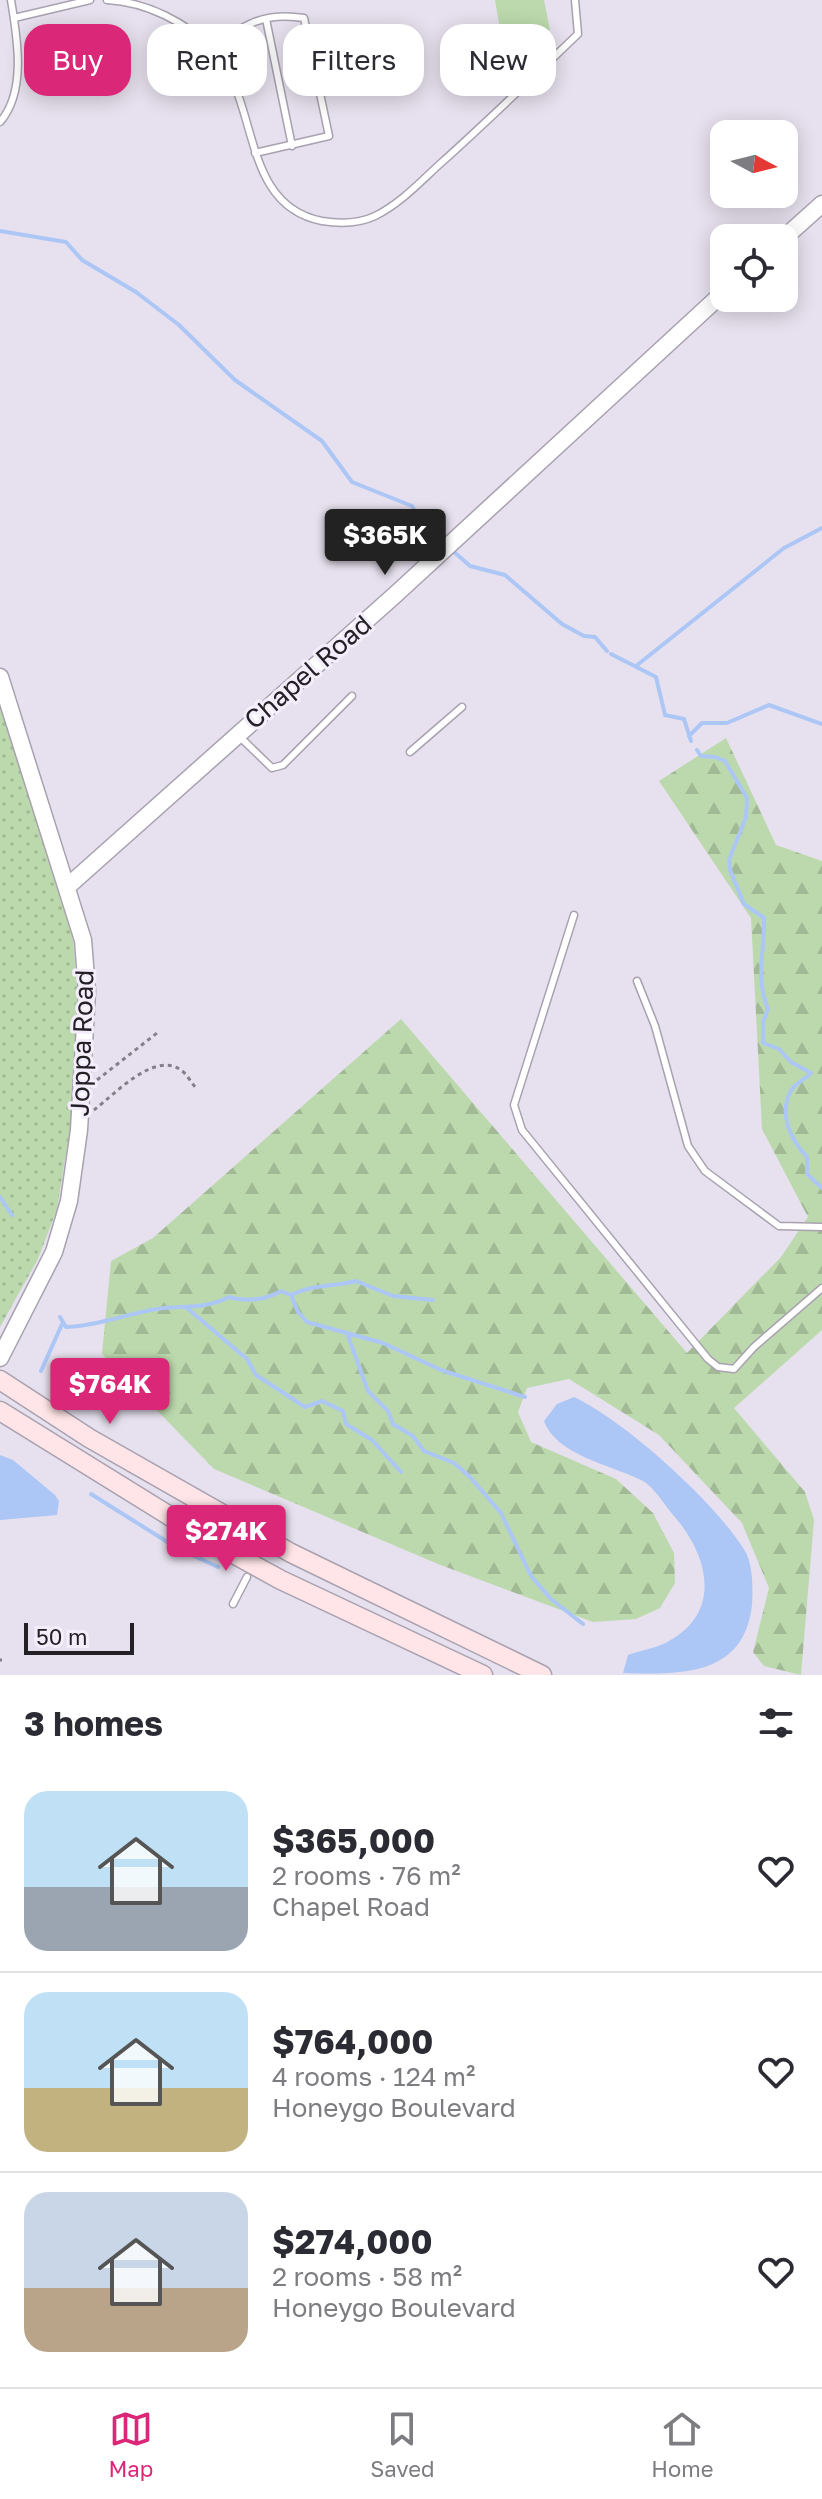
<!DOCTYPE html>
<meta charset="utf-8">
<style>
:root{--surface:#fff;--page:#f7f7f7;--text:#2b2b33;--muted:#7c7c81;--line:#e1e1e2;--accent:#db2777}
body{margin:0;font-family:"Golos Text",sans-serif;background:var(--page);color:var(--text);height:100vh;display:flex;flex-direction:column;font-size:30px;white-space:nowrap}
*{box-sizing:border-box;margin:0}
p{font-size:26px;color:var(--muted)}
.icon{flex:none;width:44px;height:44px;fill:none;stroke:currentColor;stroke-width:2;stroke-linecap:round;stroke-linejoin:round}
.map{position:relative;height:1675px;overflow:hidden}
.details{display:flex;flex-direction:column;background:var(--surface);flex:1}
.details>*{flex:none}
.hud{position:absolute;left:24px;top:24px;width:774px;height:72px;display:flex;gap:16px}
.needle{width:52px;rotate:97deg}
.controls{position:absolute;left:710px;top:120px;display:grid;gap:16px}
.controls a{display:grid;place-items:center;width:88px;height:88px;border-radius:16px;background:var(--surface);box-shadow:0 4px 20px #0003;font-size:40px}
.scale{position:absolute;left:24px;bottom:20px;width:110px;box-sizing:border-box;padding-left:8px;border:4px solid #242126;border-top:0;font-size:22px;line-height:28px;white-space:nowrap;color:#242126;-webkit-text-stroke:6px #f4edfc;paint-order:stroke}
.price{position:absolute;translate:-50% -68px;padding:0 18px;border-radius:8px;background:var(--accent);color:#fff;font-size:26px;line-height:52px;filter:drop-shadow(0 2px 4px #0008)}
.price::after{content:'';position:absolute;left:50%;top:48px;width:24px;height:18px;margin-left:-12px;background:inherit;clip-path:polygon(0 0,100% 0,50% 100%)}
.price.on{background:#222;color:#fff}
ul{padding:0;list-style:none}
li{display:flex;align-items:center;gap:24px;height:200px;padding:0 24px}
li+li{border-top:2px solid var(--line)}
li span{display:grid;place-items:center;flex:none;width:224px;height:160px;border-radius:24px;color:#555}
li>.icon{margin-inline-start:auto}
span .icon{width:96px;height:96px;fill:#fffc;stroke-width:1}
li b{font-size:34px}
h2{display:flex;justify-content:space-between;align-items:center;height:96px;padding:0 24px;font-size:34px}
.tag{padding:0 28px;border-radius:24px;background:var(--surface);box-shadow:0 4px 20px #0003;font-size:28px;line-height:72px}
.tag.on{background:var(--accent);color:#fff}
.tab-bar{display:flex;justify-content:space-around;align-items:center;height:112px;border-top:2px solid var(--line);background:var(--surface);font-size:22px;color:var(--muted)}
.tab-bar a{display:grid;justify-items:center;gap:4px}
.tab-bar .on{color:var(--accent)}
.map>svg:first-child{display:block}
</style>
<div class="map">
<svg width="822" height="1675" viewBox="0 0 822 1675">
<defs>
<pattern id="forest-firs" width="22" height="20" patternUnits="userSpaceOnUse" patternTransform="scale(2)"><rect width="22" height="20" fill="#bcd9ad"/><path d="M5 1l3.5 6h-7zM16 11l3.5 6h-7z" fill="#a1ba95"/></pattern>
<pattern id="park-dots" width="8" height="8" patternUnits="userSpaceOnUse" patternTransform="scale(2)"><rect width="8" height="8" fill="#bcd9ad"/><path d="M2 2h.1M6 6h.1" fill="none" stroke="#a1ba95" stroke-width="1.8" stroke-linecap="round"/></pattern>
</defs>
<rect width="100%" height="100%" fill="#e7e0ee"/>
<path fill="url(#forest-firs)" d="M726,738L776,845L822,861V1330L734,1408L805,1492L814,1520L801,1675L764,1666L753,1652L769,1588L742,1523L659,1435L569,1379L527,1388L518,1412L531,1442L616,1479L653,1513L674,1553L675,1583L660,1608L636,1619L593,1622L438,1564L214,1469L102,1354L111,1261L153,1238L401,1019L687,1353L781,1257L808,1217L762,1129L751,918L659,781Z"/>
<path fill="url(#park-dots)" d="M0,699L72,930L80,1018L73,1111L57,1209L38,1259L0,1327Z"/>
<path fill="#bcd9ad" d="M495,0H544L550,30L502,41Z"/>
<path fill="#acc6f6" d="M574,1397C625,1421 715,1502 745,1551C753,1565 753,1589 752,1605C744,1675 684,1675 623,1673L628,1655C641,1650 658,1648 669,1641C723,1611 708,1555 674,1516C665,1506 654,1486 641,1480C611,1465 556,1455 544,1421L557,1404Z
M0,1455L13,1460L55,1495L59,1501L57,1515L0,1520Z"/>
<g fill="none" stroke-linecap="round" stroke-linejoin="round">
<path stroke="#acc6f6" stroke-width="4" d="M0,231L66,242L82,260L136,292L179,325L235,380L322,441L352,482L412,506L425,530L442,540
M453,551L470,566L505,575L562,624L584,636L595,637L607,651
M611,654L656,677L665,715L684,719L691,741
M636,666L784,548L822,528
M689,736L702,723H727L769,705L822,724
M697,750L701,756L715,757L725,761L747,798L746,817L729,860L730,870L744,904L764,918C765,950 755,979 768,1009L763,1022V1043L779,1049L791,1062L811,1073C806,1079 797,1082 792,1089C777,1113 791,1140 807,1157V1174L822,1188
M0,1197L12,1215
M291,1295L298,1312L307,1322L383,1343L441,1370L525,1397
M187,1308L247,1359L256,1375L305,1407L322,1401L343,1411L346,1424L372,1440L401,1472
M60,1317L66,1327C97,1326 126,1314 157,1309C183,1305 204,1310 229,1297C246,1302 266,1300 281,1291L291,1295C312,1284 334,1287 356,1281L393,1296L433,1300
M347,1333L368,1391L388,1411L393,1424L413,1436L424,1451L454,1463L470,1477L501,1513L531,1576L551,1599L583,1624
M41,1371L63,1322
M91,1494L177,1548L218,1567"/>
<defs>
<path id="service" d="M107,0C146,2 187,22 214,51C260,101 240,205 322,221C340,224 358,224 375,216C400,204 421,181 441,163C488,121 533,77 578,34L575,0
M14,18L90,0
M266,19L292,146
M215,52C239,23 267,12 304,18L329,136L255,153
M0,122C27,91 17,37 11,0
M240,737L272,768L283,765L352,696
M410,752L462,707
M574,915L514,1105L522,1130L708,1359L718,1367L734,1369L754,1347L822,1288
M637,981L655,1026L688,1146L705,1171L779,1226L822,1227
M233,1604L247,1577"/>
<path id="tertiary" d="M784,238L822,204
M0,677L83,940L87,991L79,1130L69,1201L54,1252L0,1358
M67,887L396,594L724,292"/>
<path id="secondary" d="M0,1380L89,1438L291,1553L542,1675
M0,1411L210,1541L281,1580L483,1675"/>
</defs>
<use href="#service" stroke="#a8a1af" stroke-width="9"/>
<use href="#tertiary" stroke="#a8a1af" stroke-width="19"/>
<use href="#secondary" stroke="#a8a1af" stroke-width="21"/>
<path stroke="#848089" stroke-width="3" stroke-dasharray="4 4" stroke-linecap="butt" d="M97,1080L157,1033
M94,1110C115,1094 154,1051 181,1070C187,1074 192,1084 197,1089
M0,1660H2"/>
<use href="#service" stroke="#fff" stroke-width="6"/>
<use href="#tertiary" stroke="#fff" stroke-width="16"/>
<use href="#secondary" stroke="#ffe5e7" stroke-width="18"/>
</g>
<g text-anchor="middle" stroke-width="6" stroke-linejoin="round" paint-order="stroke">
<g font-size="26" fill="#242126" stroke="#f4edfc">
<text transform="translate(308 672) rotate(-41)" y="9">Chapel Road</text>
<text transform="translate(82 1043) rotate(-88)" y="9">Joppa Road</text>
</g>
</g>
</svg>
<div class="controls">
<a><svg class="needle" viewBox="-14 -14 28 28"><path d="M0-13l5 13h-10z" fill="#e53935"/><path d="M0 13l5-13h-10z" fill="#7c7c81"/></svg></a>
<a><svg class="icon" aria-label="locate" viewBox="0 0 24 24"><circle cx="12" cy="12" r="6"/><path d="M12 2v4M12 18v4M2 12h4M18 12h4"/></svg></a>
</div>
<div class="scale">50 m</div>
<b class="price on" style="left:385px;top:577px">$365K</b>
<b class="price" style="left:110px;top:1426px">$764K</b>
<b class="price" style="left:226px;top:1573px">$274K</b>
<div class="hud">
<a class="tag on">Buy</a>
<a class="tag">Rent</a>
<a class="tag">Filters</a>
<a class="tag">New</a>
</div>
</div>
<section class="details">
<h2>3 homes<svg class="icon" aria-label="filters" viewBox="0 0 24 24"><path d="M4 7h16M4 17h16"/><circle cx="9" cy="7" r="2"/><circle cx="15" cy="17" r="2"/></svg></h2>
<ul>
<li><span style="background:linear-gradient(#bfe0f5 60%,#9aa5b1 0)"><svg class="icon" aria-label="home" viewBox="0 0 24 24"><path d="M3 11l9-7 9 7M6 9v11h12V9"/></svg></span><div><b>$365,000</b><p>2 rooms · 76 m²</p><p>Chapel Road</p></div><svg class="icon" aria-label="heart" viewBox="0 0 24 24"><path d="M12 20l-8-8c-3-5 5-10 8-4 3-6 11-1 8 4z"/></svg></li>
<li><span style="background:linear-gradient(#bfe0f5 60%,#c2b280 0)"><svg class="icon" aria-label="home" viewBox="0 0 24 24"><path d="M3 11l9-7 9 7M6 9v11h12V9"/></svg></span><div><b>$764,000</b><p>4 rooms · 124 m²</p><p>Honeygo Boulevard</p></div><svg class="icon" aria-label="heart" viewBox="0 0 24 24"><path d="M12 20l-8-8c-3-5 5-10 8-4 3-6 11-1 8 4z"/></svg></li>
<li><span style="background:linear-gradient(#c9d6e8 60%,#b9a48a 0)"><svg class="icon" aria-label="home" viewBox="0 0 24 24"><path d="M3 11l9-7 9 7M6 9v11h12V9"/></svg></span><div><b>$274,000</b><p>2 rooms · 58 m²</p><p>Honeygo Boulevard</p></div><svg class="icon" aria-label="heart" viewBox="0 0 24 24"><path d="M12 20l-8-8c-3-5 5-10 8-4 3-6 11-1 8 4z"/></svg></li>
</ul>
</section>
<nav class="tab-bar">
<a class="on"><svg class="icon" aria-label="map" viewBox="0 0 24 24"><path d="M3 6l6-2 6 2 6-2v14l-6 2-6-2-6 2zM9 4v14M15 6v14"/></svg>Map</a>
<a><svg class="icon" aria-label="saved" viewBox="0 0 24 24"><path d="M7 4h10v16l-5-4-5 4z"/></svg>Saved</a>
<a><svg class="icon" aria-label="home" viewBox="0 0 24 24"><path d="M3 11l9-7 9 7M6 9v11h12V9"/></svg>Home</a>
</nav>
